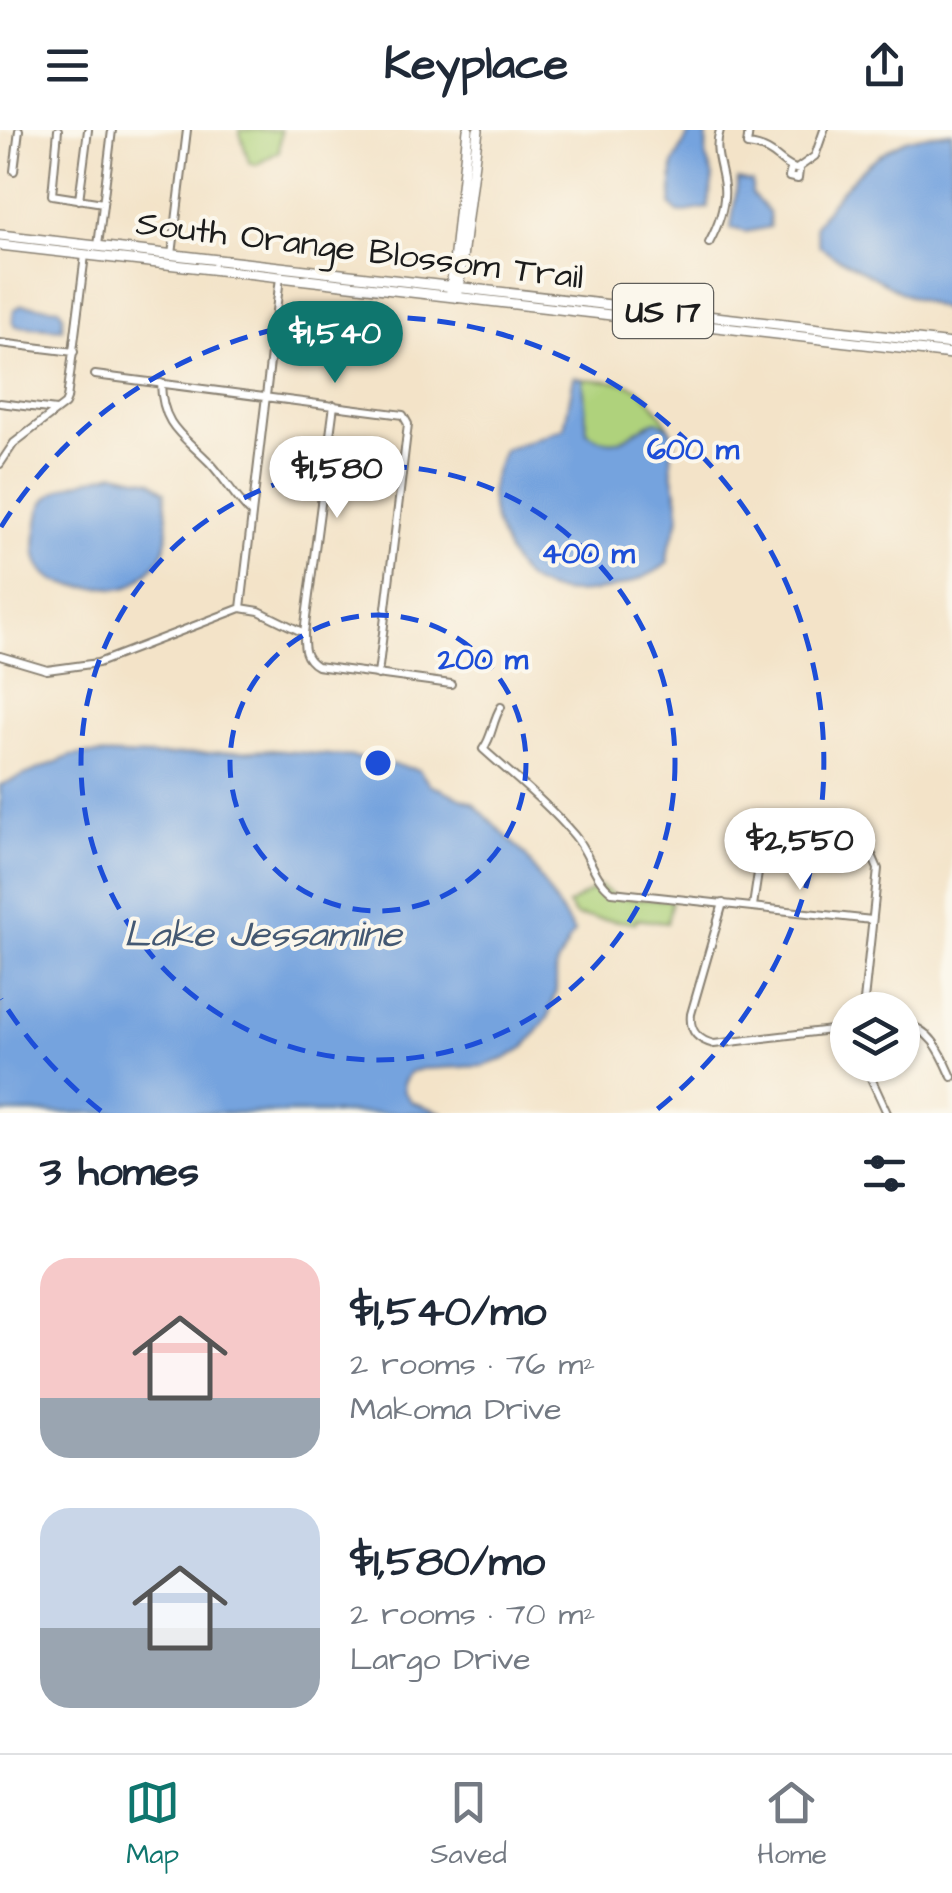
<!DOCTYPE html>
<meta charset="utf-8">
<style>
:root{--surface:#fff;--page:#f2f2f3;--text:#1f2937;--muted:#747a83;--line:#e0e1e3;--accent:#0f766e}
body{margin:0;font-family:"Architects Daughter",sans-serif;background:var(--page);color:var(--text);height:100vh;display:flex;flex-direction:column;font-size:38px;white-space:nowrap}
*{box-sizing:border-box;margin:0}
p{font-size:32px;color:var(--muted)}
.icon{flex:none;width:55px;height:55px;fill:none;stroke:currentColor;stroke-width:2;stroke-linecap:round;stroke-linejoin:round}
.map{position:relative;height:983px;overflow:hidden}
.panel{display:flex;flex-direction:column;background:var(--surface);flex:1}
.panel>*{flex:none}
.tools{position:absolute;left:830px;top:862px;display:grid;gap:20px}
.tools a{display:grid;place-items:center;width:90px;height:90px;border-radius:50%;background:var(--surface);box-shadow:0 2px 8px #0004;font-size:50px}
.price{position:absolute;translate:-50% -85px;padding:0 22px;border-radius:35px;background:#fff;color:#222;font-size:32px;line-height:65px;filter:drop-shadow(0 2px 5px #0008)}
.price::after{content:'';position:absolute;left:50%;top:60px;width:30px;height:22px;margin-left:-15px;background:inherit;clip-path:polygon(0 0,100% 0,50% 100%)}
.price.selected{background:var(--accent);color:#fff}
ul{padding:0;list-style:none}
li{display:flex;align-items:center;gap:30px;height:250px;padding:0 40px}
li span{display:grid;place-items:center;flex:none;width:280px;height:200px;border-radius:30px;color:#555}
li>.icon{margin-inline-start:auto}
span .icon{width:120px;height:120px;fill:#fffc;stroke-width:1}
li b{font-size:42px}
h2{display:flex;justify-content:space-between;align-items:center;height:120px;padding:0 40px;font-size:42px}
header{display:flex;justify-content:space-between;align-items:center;height:130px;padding:0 40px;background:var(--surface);font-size:45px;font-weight:700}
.menu{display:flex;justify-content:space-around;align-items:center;height:140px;border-top:2px solid var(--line);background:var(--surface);font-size:28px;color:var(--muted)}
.menu a{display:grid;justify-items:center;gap:5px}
.menu .selected{color:var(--accent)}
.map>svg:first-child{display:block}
</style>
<header><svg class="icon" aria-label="menu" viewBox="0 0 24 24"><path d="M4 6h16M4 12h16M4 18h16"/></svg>Keyplace<svg class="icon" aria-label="share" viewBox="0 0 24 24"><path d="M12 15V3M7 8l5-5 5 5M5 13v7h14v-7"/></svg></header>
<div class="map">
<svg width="952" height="983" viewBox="0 0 952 983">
<rect width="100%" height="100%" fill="#fbf7ec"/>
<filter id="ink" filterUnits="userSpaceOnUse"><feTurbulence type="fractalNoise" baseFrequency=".01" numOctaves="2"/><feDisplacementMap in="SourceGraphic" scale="20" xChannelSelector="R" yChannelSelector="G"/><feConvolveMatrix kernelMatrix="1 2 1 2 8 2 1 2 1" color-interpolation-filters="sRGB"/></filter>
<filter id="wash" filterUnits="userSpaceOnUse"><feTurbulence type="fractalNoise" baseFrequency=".0048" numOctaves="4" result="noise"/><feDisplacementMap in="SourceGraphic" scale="40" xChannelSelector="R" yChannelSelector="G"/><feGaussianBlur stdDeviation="2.25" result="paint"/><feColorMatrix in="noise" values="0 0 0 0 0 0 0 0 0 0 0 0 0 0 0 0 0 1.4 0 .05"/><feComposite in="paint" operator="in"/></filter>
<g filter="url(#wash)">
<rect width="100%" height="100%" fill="#f3e3c8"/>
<path fill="#afd27b" stroke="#66774c" stroke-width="2.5" d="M239,0H281L279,21L256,35L249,32Z
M583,249C637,253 640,251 669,297L657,291C627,299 623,326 587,302Z
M599,756L618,768L672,770L667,793L636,789L635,793L576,786L568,775Z"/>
<path fill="#74a3de" stroke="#48607d" stroke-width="2.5" d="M691,0H707L706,28L713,47L708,78L679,83L671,76L673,34Z
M952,2V183L904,164L831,124L819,115L815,96C836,63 869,26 906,10C920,5 937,4 952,2Z
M738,49L752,52V64L769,82L770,97L746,102L731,98Z
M22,175L59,178L63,185L62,199L16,196L13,192L14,180Z
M574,247L583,249L587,302C623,326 627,299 657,291L669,297L675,312C664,337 680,359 679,385C678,403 665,415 668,433C635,459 554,479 522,444C511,432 505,416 499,402C486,372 490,348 504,320L564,298Z
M115,343L152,351L165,362C165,382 172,403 163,423C158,434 136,455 125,458C118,460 109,457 102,457C61,459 27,449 37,400C39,387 39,374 50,366C67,353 95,349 115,343Z
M271,620L354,627L419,640L429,654L473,673L526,726L574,802L556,836V860L548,888L525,917L505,929L483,936L421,939L409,943L403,953L404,962L412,972L444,983H0V655L71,626L85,624L154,626Z"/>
</g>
<g filter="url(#ink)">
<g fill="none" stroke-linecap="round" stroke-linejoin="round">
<defs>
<path id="minor" d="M58,0L52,65L103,73
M749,0L747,15C778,18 779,36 799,40L798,49L789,47L791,39
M798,38L815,26L824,0
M14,41L19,0
M79,70L88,0
M709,113C718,96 726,77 724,57C722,35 713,22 720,0
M98,116L112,0
M172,125L187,0
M0,213L74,222
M95,245L403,285L408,294L378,545
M161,253C162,297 183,305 210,333C225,349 236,369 252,384
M0,273L56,280
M334,275L304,503C304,517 303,528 317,536L451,554
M0,334L14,313L65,274L67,269L85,125
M241,478L280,147
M0,526L47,540L98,533L241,478L259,481L304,503
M501,577C492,591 493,606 483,619C514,647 547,673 574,705C590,724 593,748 612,762L872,790
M723,773L691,884C689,901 698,910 714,914L848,898
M753,776L761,723L771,712L872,725L878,739L863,880
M902,893C932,899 941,922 952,947
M865,935L887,983"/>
<path id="major" d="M0,105L952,214
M0,115L952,224
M458,160L478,0
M451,161L468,0"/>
</defs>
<use href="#minor" stroke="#888072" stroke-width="10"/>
<use href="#major" stroke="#888072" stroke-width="12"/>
<use href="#minor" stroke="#fff" stroke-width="6"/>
<use href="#major" stroke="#fff" stroke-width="9"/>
</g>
</g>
<g fill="none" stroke="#1d4ed8" stroke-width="5" stroke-dasharray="18 12">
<circle cx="378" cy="633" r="148"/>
<circle cx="378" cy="633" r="297"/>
<path d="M101 981A445 445 0 0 1 1 869M1 397A445 445 0 1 1 655 981"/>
</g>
<g text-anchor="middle" stroke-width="8" stroke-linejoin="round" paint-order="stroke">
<rect fill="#fbf7ec" stroke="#5f5e5a" stroke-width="2.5" x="613" y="154" width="100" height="54" rx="8"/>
<g font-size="32" font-weight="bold" fill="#1c1c1c">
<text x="663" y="192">US 17</text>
</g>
<g font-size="35" fill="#1c1c1c" stroke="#fbf7ec">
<text transform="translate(360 119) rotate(7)" y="12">South Orange Blossom Trail</text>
</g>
<g font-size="38" font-style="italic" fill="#445973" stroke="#fbf7ec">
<text x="263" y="816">Lake Jessamine</text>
</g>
</g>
<circle cx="378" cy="633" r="15" fill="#1d4ed8" stroke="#fbf7ec" stroke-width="5"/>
<g font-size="30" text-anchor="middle" font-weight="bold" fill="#1d4ed8" stroke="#fbf7ec" stroke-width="8" stroke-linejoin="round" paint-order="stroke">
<text x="693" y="329">600 m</text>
<text x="588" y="433">400 m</text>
<text x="483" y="539">200 m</text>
</g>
</svg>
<div class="tools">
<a><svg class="icon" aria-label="layers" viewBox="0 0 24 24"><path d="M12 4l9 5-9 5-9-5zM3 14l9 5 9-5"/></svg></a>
</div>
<b class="price selected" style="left:335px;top:256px">$1,540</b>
<b class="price" style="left:337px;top:391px">$1,580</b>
<b class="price" style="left:800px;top:763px">$2,550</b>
</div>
<section class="panel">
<h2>3 homes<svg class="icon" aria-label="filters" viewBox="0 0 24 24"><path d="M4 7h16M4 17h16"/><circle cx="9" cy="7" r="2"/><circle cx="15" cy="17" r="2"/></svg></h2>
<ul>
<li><span style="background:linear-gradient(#f6c9c9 70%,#9aa5b1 0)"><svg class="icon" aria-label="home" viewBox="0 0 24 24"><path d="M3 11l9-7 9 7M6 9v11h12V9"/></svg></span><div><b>$1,540/mo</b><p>2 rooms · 76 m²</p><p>Makoma Drive</p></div></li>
<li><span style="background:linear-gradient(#c9d6e8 60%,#9aa5b1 0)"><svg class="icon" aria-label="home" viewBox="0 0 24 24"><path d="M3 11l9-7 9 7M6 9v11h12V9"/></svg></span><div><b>$1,580/mo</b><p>2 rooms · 70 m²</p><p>Largo Drive</p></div></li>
</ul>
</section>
<nav class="menu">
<a class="selected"><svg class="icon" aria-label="map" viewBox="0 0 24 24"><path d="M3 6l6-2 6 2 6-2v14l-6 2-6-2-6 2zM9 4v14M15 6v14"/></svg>Map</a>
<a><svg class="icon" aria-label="saved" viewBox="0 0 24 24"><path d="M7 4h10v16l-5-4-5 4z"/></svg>Saved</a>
<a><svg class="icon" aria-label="home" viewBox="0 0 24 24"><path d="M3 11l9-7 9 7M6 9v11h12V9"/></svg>Home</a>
</nav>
